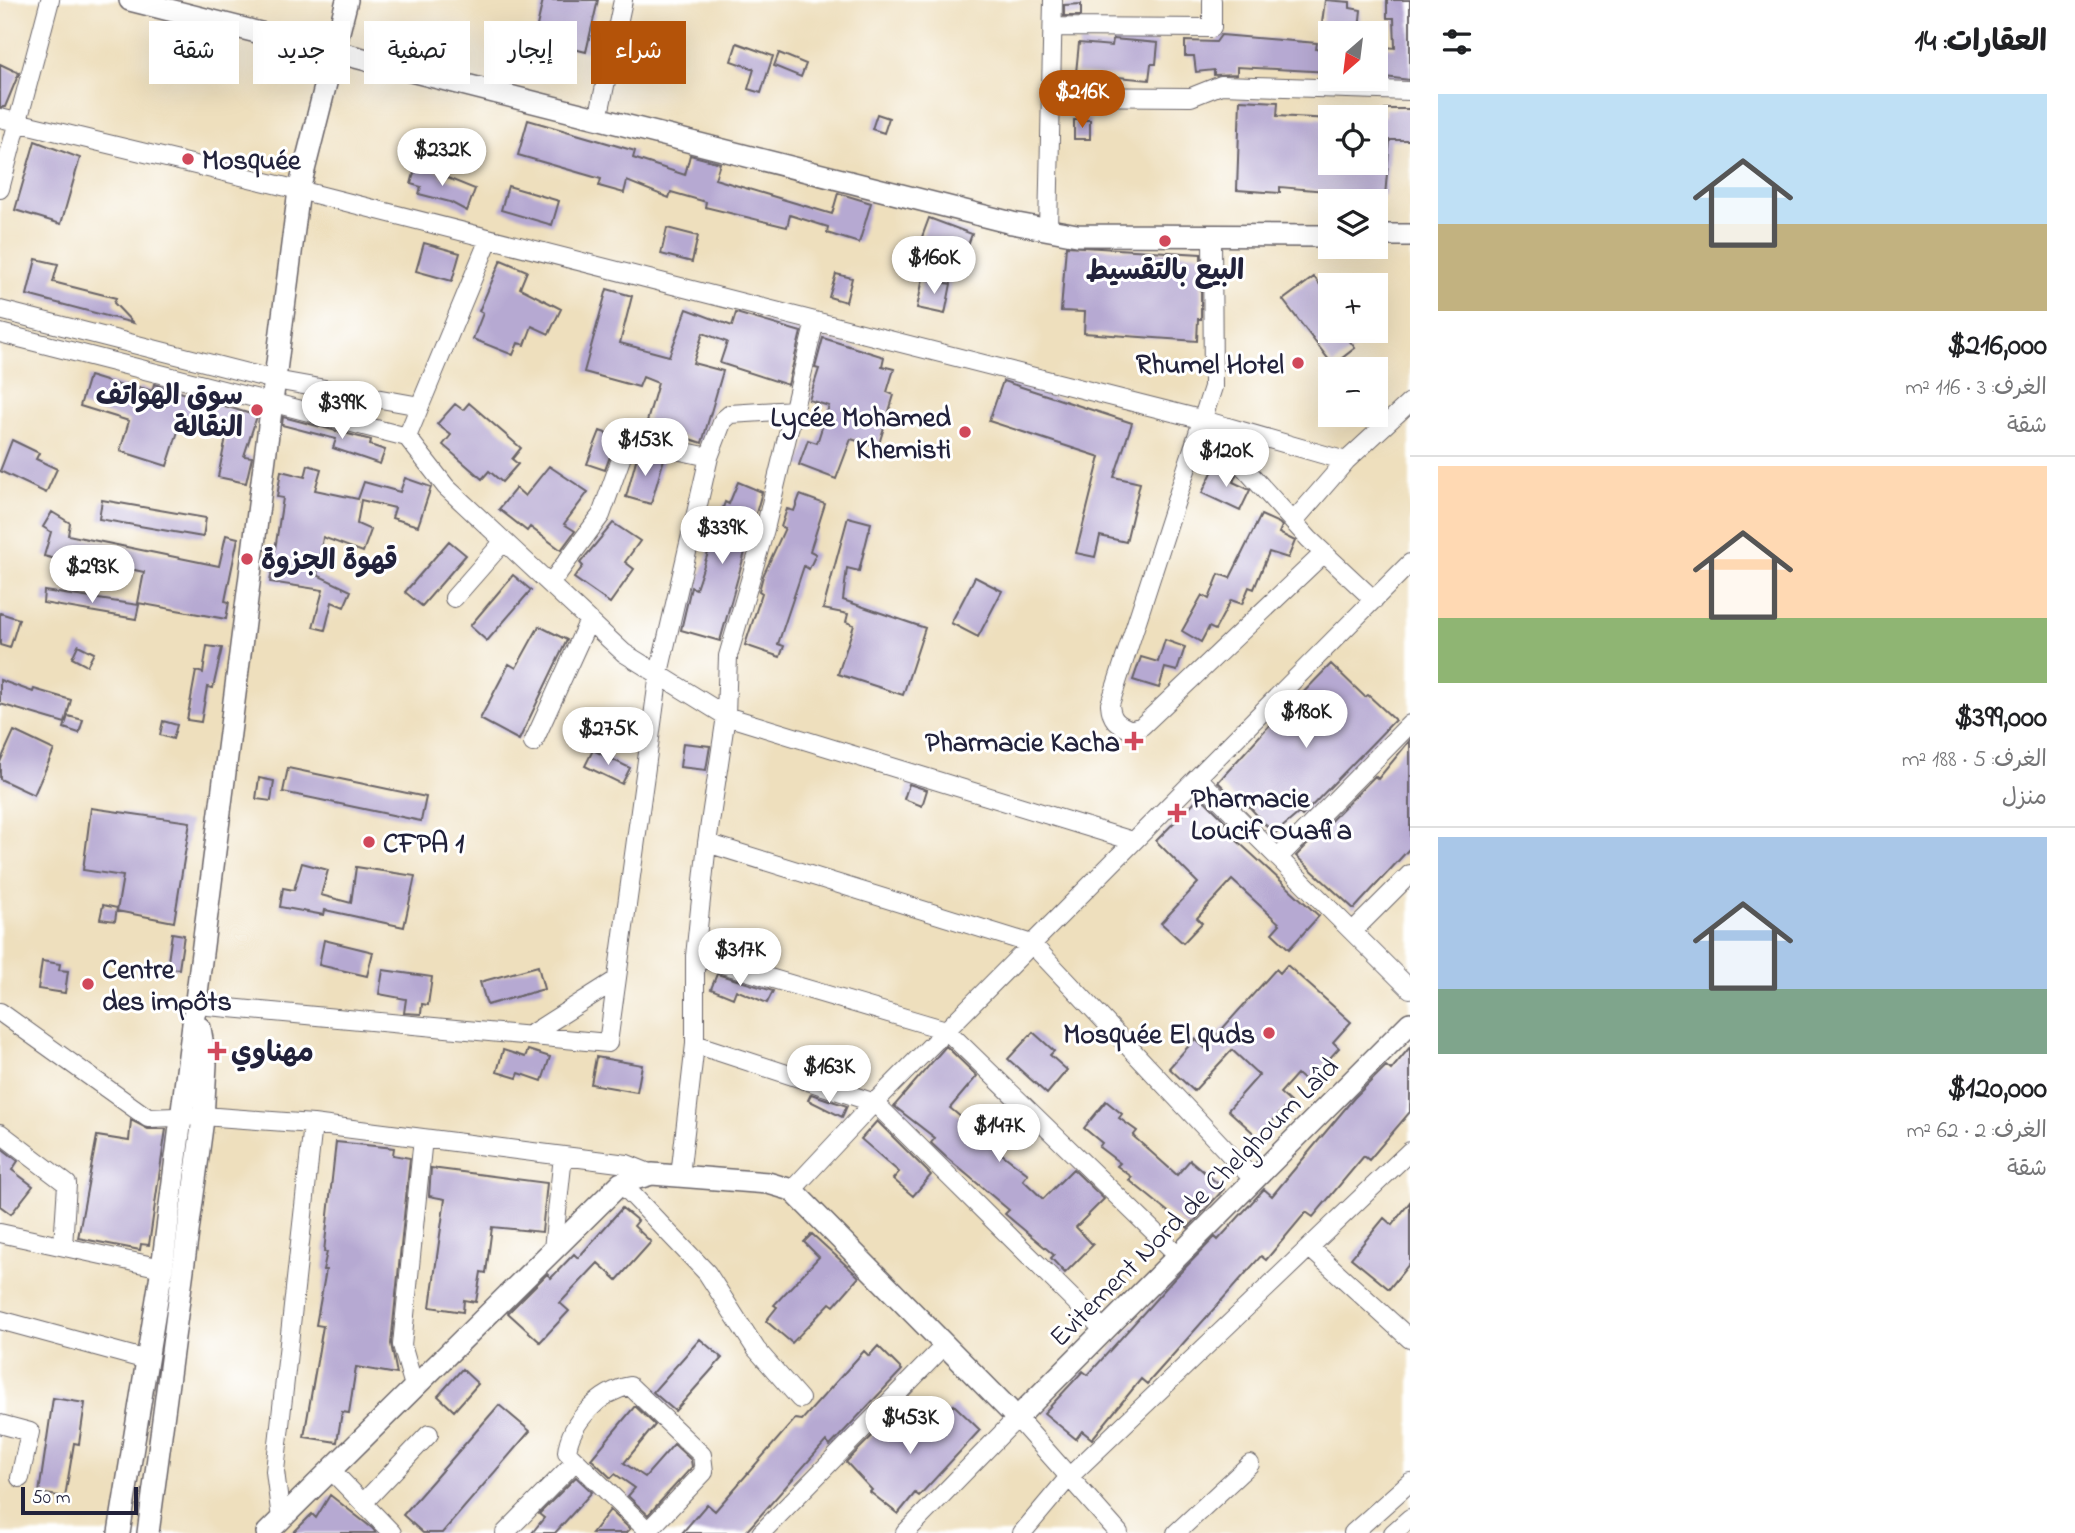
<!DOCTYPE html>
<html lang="ar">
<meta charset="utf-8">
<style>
:root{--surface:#fff;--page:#f6f6f6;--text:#202124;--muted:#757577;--line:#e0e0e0;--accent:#b45309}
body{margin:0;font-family:"Indie Flower","Playpen Sans Arabic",sans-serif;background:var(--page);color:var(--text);direction:rtl;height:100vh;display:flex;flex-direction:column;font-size:26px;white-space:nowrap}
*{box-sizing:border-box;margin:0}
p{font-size:23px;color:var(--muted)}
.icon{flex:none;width:38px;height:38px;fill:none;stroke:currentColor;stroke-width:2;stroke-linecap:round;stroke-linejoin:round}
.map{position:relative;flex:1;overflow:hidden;direction:ltr}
.panel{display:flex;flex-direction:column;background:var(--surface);width:665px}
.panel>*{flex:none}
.banner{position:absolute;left:21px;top:21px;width:665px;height:63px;direction:rtl;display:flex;gap:14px}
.needle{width:46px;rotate:208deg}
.tools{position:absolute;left:1318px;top:21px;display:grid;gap:14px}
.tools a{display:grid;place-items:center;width:70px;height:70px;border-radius:0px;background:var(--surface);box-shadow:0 7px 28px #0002;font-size:35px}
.scale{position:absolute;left:21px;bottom:18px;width:117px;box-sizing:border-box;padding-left:7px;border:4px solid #22223b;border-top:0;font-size:19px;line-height:24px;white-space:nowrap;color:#22223b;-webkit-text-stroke:5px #fff;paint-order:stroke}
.price{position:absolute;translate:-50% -60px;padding:0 16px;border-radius:24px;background:#fff;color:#222;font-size:23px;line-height:46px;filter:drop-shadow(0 2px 4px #0008)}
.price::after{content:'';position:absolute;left:50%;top:42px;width:21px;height:16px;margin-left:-10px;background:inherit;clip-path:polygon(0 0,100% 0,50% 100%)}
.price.selected{background:var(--accent);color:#fff}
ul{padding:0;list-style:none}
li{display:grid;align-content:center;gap:14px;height:371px;padding:0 28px}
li+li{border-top:2px solid var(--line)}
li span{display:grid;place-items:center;height:217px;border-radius:0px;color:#555}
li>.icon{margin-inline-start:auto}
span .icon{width:126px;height:126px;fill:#fffc;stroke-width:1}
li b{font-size:30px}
h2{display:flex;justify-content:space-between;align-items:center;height:84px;padding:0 28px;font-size:30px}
.chip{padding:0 24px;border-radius:0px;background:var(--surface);box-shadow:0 7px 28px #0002;font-size:24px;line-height:63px}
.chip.selected{background:var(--accent);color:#fff}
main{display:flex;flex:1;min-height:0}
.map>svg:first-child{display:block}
</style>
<main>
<section class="panel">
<h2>العقارات: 14<svg class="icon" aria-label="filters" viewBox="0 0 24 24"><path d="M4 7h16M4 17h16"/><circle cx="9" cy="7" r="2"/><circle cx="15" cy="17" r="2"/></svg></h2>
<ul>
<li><span style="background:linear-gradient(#bfe0f5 60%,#c2b280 0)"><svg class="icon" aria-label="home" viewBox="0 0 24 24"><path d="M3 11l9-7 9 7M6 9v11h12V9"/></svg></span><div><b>$216,000</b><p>الغرف: 3 · 116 m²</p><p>شقة</p></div></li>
<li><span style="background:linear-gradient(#ffd9b3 70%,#8fb573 0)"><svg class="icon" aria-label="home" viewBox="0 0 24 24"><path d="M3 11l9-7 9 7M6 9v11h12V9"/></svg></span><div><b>$399,000</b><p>الغرف: 5 · 188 m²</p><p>منزل</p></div></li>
<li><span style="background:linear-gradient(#a9c7e8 70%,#7fa58c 0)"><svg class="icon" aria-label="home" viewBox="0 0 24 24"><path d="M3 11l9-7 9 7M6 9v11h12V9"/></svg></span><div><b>$120,000</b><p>الغرف: 2 · 62 m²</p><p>شقة</p></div></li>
</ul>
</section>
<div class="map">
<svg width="1410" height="1533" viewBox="0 0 1410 1533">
<rect width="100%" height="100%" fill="#fff"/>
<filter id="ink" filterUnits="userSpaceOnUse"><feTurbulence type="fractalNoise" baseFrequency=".0143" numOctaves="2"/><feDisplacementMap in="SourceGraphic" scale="14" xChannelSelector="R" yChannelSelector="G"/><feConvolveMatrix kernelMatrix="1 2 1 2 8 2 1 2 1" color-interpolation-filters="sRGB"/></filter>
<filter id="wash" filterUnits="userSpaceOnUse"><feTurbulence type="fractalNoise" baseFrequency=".00686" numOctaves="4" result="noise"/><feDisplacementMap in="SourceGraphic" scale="28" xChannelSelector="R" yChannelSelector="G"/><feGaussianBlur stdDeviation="1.57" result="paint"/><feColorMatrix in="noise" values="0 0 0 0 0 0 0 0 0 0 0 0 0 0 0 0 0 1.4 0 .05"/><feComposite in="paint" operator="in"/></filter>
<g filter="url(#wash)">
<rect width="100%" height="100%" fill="#eedfbd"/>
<g id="blocks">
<path fill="#b6a9d2" d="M543,0H598L586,52L534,39Z
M1325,0L1350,2V8L1361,10L1359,29L1322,23Z
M1387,0H1410V80L1376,76V46L1395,48L1394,18H1387Z
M1081,4V16H1064V5Z
M1221,35L1317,43L1316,49L1330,50V72L1237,67V74L1214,75V70L1196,72L1194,56H1185V41L1216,42Z
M1113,39L1158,43L1156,64H1151L1149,80L1076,73L1079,43L1112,46Z
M737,43L773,56L761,93L748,89L754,69L731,61Z
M779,53L806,64L801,77L774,66Z
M0,64L19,73L5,107H0Z
M1240,100L1278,102L1277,116L1330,119V163H1376V116H1385V109H1410V140H1390L1385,196L1280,187V193L1237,190Z
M877,114L889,118L884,133L872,129Z
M528,120L635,151L633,158L685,175L690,155L720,163L715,179L832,214L838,193L871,203L859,243L827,233L828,227L790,215L787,227L705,207L706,202L671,192L669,198L627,181L624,193L599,186L601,179L518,155Z
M1074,120H1090V139H1074Z
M35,141L80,158L61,224L15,210Z
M416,166L441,172L440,175L475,189L467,211L450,202L419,194L421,187L411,184Z
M508,186L559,201L552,225L501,210Z
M929,218L972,234L961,264L918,248Z
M667,228L698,236L692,262L661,254Z
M424,243L460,253L452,281L416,271Z
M1066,246L1201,254V319H1198L1197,341L1084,333L1085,312L1061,311Z
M36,259L58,264L53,282L116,298L114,303L133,323L27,295Z
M501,260L527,271L520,288L561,309L549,334L532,326L525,345L518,343L513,355L473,339L483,313L479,311Z
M836,274L852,278L846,302L829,297Z
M1314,277L1330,298L1323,305L1330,314V331H1342L1355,348L1333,365L1283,300Z
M923,278L951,284L945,314L917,308Z
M607,289L632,296L620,343L669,356L687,309L732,326L736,313L801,332L788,385L720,363L727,342L703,333L693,363L723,371L702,443L672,433L671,437L644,432L658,383L643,377L639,387L584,372Z
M823,338L884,357L882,366L894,369L887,392L894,395L878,447L851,439L836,479L799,465L808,440L817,443L829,406L809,400L819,369L815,368Z
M89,376L138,391L139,387L152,391L154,384L257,416L244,456L252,457L246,483L218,477L226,437L190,426L180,425L167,466L120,451L129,421L80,406Z
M1003,381L1132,423L1114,477L1140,483L1126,542L1100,536L1095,557L1076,553L1100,457L989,421Z
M469,403L521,448L512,459L518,464L502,482L489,471L482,479L443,445L451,435L437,424L455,404L463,410Z
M283,417L371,440L370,445L385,450L380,464L333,448L336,439L282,425Z
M600,431L617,437L605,470L587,464Z
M12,440L39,453L36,459L57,469L46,493L0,471Z
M638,453L664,459L651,504L626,497Z
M308,465L321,469L315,490L358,499L364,482L400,492L405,478L431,487L418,526L392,518L395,508L361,500L357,524L371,530L363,552L323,537L317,575L351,591L344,607L332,602L325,630L313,627L323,590L270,582L283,498L277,497L281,471L305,477Z
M549,466L588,492L564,524L575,531L561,550L530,527L527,531L499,509L516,488L525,496Z
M1215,466L1236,475L1233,482L1250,490L1240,511L1202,493Z
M738,482L762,492L720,641L681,630L691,587L696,589L725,502L729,504Z
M800,495L825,504L810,551L816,554L809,569L804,566L778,644L784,646L780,657L745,645L762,593L759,591L763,576L785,528L781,527L787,509L794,511Z
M102,500L206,518L203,537L99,519Z
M52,512L70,523L68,535L219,566L226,535L238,538L225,601L229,602L226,619L138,603L144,572L69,556L67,562L44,556L51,532L43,527Z
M1261,515L1279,523L1282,526L1279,533L1295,541L1288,558L1269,552L1254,589L1249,587L1242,604L1231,600L1215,630L1209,627L1201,642L1182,631L1202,595L1209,599L1219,574L1230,578Z
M848,517L871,523L859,571L847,568L843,600L925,628L903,695L838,674L854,625L846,622L848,614L823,609Z
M613,523L640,541L625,562L634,569L610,603L574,578L583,566L580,563Z
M449,541L466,555L422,606L405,592Z
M513,575L531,590L487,641L470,626Z
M975,577L1002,591L978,637L951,623Z
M44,591L139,605L136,619L43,603Z
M0,613L19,619L10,648L0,645Z
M539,626L567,640L519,740L480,719L509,664L516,668Z
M1165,640L1185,647L1177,671L1165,668L1159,688L1133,680L1141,657L1158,662Z
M78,645L94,653L87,666L72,658Z
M207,646L222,648L213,688L207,687L201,722L187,720L196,671L203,673Z
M1331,664L1365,697L1368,695L1395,720L1302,816L1299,813L1274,834L1245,802L1242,806L1218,782L1294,698L1296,700Z
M0,680L33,692L34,689L71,700L65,723L0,704Z
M68,716L83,720L79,733L64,728Z
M163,721L177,725L173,739L160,735Z
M14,731L54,750L34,795L0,779V762Z
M1410,740V848L1354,909L1296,856L1375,776L1378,779Z
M683,743L710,746L706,770L680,767Z
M593,750L630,768L622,784L585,766Z
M288,768L426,797L421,821L283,792Z
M259,778L274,781L271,801L256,799Z
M909,784L927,790L922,806L904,799Z
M1200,796L1226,822L1222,827L1319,916L1289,949L1272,933L1280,924L1232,880L1197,918L1202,923L1183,943L1161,923L1198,883L1156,841Z
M91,808L190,822L174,922L117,911L123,876L83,870Z
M302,863L328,870L321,895L351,903L356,867L415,876L404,927L325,910L324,915L280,907L283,888L294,890Z
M103,905L117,908L115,921L100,919Z
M172,933L184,935L179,969L167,968Z
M324,940L373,952L367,976L319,965Z
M42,961L60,964L59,970L68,971L65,993L38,989Z
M1287,965L1351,1022L1333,1042L1339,1048L1307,1083L1297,1074L1280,1093L1290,1102L1258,1137L1228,1110L1259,1075L1232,1050L1194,1091L1169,1068L1195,1039L1205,1048L1276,969L1280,973Z
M538,966L544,989L487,1005L480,982Z
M383,970L432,977L428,1005L422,1004L421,1014L404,1013L406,999L379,994Z
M717,974L773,991L767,1003L736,990L733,998L711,989Z
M1033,1032L1054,1051L1050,1055L1067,1070L1047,1094L1008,1059Z
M946,1046L977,1076L950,1108L975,1129L973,1132L1028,1174L1023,1180L1043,1199L1073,1169L1104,1199L1076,1227L1093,1245L1065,1273L1051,1258L1054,1255L1005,1214L1009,1210L946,1157L931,1143L935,1138L894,1106Z
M1410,1047V1112L1369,1160L1364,1156L1313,1217L1306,1212L1266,1260L1261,1256L1147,1384L1141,1379L1092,1439L1082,1431L1076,1439L1044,1413L1083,1371L1088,1375L1174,1279L1215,1237L1218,1240L1264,1189L1272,1196L1354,1098L1386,1066L1391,1070Z
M503,1050L525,1057L528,1050L550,1057L542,1081L519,1073L517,1078L497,1072Z
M596,1057L642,1065L637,1092L591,1084Z
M811,1094L847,1106L842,1117L808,1100Z
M1106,1101L1122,1114L1119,1118L1137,1131L1133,1136L1177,1175L1190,1160L1224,1189L1188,1228L1129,1180L1132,1177L1117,1166L1120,1163L1099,1147L1102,1143L1084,1128Z
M131,1120L148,1129H166L149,1245L141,1244L140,1250L78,1238L97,1136L129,1141Z
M877,1121L931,1175L913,1196L893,1179L899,1172L861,1139Z
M336,1142L394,1148L393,1155L410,1158L391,1344L397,1374L356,1367L349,1413L342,1412L337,1442L304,1437L323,1326L316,1325L326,1270H323L327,1252H324Z
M0,1147L18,1161L12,1170L33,1186L11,1214L0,1206Z
M431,1168L547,1183L542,1232L492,1227L486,1273L481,1272L476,1302L464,1300L463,1312L430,1307L445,1199L429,1196Z
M1410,1202V1263L1389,1289L1351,1258L1384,1218L1392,1225Z
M622,1208L638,1221L634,1226L651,1242L617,1280L598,1263L560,1303L569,1311L540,1342L508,1313L547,1274L551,1278L574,1254L578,1258Z
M812,1234L859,1277L834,1306L830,1303L792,1343L766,1321L777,1307L774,1305L819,1257L804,1242Z
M700,1339L722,1358L675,1411L653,1392Z
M878,1346L902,1370L830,1446L826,1441L745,1533H682L707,1504L715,1511L795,1419L802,1420L864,1351L869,1356Z
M462,1369L478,1384L454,1411L438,1396Z
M53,1398L85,1403L79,1444L74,1443L65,1497L39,1493Z
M499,1405L530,1431L442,1533H423L403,1515Z
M954,1405L980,1430L919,1496L915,1493L898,1514L870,1492L872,1490L846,1462L896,1412L925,1435Z
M635,1406L655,1425L624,1463L645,1477L674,1444L691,1460L692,1467L648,1515L628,1496L635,1488L615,1474L611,1478L591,1459Z
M576,1477L592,1492L555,1533H532L544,1518L539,1514Z
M330,1495L372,1528L376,1533H293L312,1514L316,1518Z
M610,1510L630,1529L626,1533H592Z"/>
</g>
</g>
<g filter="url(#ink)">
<use href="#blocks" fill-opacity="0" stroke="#696468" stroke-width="2"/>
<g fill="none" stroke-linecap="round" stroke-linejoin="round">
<defs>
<path id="minor" d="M1053,27L1212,28V0
M1051,96L1191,97L1221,85L1410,91
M0,118L299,190L1200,419L1309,539L1374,600
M598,119L623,0
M0,189L50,0
M1048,229L1053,0
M1212,236L1213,387L1110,704C1111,720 1117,724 1131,730L1142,726L1324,553
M0,310L275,380L420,406
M0,333L407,437L446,487L624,653L726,716L1133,841
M1200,419L1346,461L1293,522
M407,437L489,239
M1346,461L1410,402
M550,584L601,515L627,442L634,441L709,457
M454,598L504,541
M533,743L589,620
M1198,778L1410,989
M707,843L1032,944L1253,1179
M1278,858L1410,724
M1353,931L1410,874
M695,956L946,1030L1178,1255
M197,1005L608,1043L659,673L709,457L723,420L730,414L794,410
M0,1012L148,1118L203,1116L313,1124L627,1164L652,1174
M528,1036L616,980
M695,1044L875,1103L1104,1330
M0,1133L67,1184L63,1246
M680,1176L695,1044V956L707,843L726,716L728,656L765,529L815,321
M621,1183L707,1273L756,1349L800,1399
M792,1190L868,1109L1410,563
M0,1233L162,1268
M1310,1248L1410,1339
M553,1249L563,1156
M0,1320L147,1360
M414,1386L402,1345L423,1138
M0,1424L30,1432L20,1478
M330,1469L392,1533
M363,1503L429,1434
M281,1519L275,1471L313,1124
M505,1533L568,1469
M646,1533L704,1472L702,1455L630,1386C601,1391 570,1422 567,1452L648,1531
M761,1533L945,1345
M905,1533L1017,1418L1119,1533
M1022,1533L1069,1477L1410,1151
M1176,1533L1250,1464
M1353,1533L1410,1482
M1393,1533L1410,1518"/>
<path id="major" d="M130,0L1012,223L1077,235L1330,236
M1376,235H1410
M119,1533L162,1268L299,190L347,0
M148,1533L203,1119L206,1064L200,1028
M267,1533L621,1183L652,1174L768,1183L792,1190L1017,1418L1410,1023"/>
</defs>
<use href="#minor" stroke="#696468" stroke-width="20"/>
<use href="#major" stroke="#696468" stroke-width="24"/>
<use href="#minor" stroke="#fff" stroke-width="18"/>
<use href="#major" stroke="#fff" stroke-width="21"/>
</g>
</g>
<g fill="#d1495b" stroke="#fff" stroke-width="2.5">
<circle cx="188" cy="159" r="7"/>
<circle cx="1165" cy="241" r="7"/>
<circle cx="1298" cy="363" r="7"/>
<circle cx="257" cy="410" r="7"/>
<circle cx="965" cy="432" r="7"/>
<circle cx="247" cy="559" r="7"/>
<path d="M1130.5 730.5h7v7h7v7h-7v7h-7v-7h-7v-7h7z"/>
<path d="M1173.5 802.5h7v7h7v7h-7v7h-7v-7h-7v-7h7z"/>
<circle cx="369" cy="842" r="7"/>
<circle cx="88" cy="984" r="7"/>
<circle cx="1269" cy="1033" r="7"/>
<path d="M213.5 1040.5h7v7h7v7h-7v7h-7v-7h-7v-7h7z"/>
</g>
<g text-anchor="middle" stroke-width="6" stroke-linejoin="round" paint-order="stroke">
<g font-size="28" font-weight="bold" fill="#22223b" stroke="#fff" text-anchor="start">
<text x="202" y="169">Mosquée</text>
<text x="1165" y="279" text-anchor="middle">البيع بالتقسيط</text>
<text x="1284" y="373" text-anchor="end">Rhumel Hotel</text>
<text x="243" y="404" text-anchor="end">سوق الهواتف<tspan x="243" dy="32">النقالة</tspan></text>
<text x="951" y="426" text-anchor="end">Lycée Mohamed<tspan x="951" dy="32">Khemisti</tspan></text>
<text x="261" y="569">قهوة الجزوة</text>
<text x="1120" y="751" text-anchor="end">Pharmacie Kacha</text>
<text x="1191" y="807">Pharmacie<tspan x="1191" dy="32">Loucif Ouafia</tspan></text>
<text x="383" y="852">CFPA 1</text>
<text x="102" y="978">Centre<tspan x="102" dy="32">des impôts</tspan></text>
<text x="1255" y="1043" text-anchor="end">Mosquée El quds</text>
<text x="231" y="1061">مهناوي</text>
</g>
<g font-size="28" fill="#22223b" stroke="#fff">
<text transform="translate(1193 1201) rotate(-45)" y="10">Evitement Nord de Chelghoum Laîd</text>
</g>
</g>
</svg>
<div class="tools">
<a><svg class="needle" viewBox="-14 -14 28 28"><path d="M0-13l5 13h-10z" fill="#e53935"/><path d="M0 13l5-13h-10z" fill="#757577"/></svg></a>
<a><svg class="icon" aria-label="locate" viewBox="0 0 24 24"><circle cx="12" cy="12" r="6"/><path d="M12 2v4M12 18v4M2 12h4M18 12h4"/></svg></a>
<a><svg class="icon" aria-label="layers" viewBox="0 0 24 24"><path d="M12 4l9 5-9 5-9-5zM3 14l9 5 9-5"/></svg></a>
<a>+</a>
<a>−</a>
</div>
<div class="scale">50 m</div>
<b class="price selected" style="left:1082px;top:130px">$216K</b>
<b class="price" style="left:442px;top:188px">$232K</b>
<b class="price" style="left:934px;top:296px">$160K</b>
<b class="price" style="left:342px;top:441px">$399K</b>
<b class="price" style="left:645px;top:478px">$153K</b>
<b class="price" style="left:1226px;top:489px">$120K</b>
<b class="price" style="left:722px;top:566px">$339K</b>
<b class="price" style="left:92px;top:605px">$293K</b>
<b class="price" style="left:1306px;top:750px">$180K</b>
<b class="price" style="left:608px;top:767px">$275K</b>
<b class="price" style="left:740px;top:988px">$317K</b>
<b class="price" style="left:829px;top:1105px">$163K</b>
<b class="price" style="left:999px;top:1164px">$147K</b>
<b class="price" style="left:910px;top:1456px">$453K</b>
<div class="banner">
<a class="chip selected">شراء</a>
<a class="chip">إيجار</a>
<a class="chip">تصفية</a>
<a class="chip">جديد</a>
<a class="chip">شقة</a>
</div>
</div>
</main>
